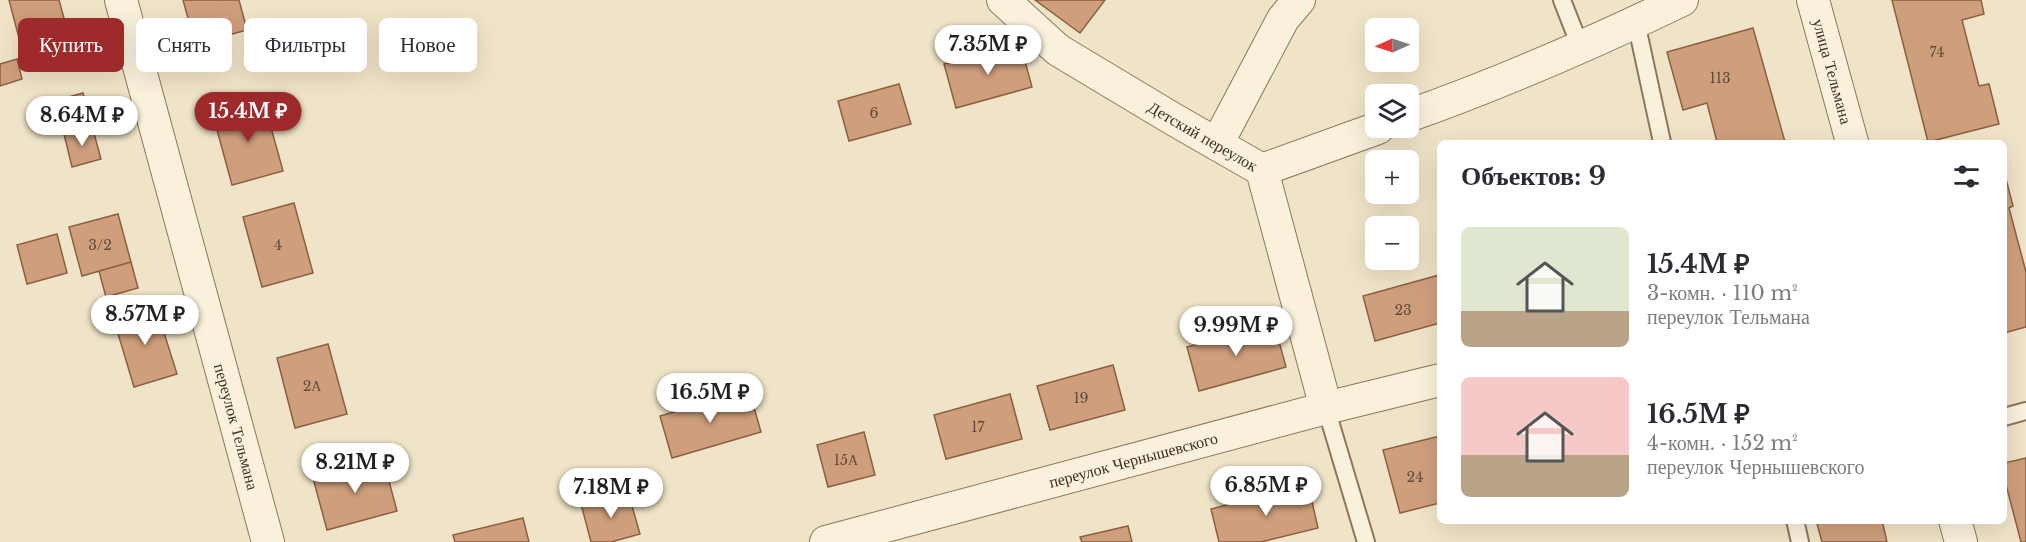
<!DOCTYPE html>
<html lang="ru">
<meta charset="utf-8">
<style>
:root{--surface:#fff;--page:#f2f2f3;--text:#2b2b33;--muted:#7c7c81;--accent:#9e2a2b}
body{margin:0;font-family:"Libre Baskerville",serif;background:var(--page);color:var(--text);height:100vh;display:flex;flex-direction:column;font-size:22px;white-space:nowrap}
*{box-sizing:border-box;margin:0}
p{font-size:20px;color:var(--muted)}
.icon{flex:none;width:33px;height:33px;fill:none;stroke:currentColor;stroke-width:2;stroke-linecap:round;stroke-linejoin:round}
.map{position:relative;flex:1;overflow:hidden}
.details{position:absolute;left:1437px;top:140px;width:570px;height:384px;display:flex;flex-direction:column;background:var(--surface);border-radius:9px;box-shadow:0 6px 24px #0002}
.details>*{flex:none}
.top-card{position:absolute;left:18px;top:18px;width:570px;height:54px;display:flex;gap:12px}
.needle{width:39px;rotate:267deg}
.fabs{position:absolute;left:1365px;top:18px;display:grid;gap:12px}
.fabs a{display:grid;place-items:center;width:54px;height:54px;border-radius:9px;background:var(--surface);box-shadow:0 6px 24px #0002;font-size:30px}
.price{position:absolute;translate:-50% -51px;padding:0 14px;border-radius:21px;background:#fff;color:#222;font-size:20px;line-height:39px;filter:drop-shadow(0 2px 3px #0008)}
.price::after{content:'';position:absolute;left:50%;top:36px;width:18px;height:14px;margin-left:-9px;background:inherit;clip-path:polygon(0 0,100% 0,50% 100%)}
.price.current{background:var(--accent);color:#fff}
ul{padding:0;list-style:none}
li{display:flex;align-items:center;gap:18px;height:150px;padding:0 24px}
li span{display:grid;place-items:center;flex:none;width:168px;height:120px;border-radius:9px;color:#555}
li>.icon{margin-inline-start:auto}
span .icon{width:72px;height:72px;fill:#fffc;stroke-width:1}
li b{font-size:26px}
h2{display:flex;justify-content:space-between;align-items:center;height:72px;padding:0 24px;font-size:26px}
.pill{padding:0 21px;border-radius:9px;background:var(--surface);box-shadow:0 6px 24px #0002;font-size:21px;line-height:54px}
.pill.current{background:var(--accent);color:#fff}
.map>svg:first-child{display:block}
</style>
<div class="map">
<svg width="2026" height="542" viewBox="0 0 2026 542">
<rect width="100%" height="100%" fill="#f0e4c8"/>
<path fill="#cf9f7d" stroke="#8d5f41" stroke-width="1.5" d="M9,0H59L71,44L24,57Z
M183,0H239L247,30L195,44Z
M1035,0H1105L1080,33Z
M1892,0H1981L1984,14L1962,20L1979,86L1989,84L1999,124L1928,142Z
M1753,28L1785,142H1717L1707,103L1683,110L1667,52Z
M1020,43L1032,87L956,108L944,64Z
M17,59L22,79L0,86V64Z
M899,84L911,124L849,141L838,101Z
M83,93L92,126L64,134L54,101Z
M264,102L283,171L232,185L213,115Z
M92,126L101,159L72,167L64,134Z
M2004,171L2013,206L2009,208L2026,272V327L2004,333Z
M294,203L313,273L262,287L243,217Z
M118,214L131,262L82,276L69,227Z
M57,234L67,273L27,284L17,245Z
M131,262L138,288L106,297L99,271Z
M1439,275L1440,323L1375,341L1363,296Z
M155,304L177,374L134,387L113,317Z
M1274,323L1286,367L1199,391L1187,347Z
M328,344L347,414L295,428L277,358Z
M1113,365L1125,410L1050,430L1037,386Z
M749,390L761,432L672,458L660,416Z
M1010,394L1022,439L946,459L934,415Z
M864,432L875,475L828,487L817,445Z
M1440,436V503L1400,513L1383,450Z
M2026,458V542H2021L2004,477V463Z
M383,459L397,511L327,530L313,478Z
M1308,484L1318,528L1261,542H1219L1211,509Z
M628,492L640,534L611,542H591L581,504Z
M523,518L529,542H455L453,535Z
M1816,520H1882L1887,542H1822Z
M1128,526L1132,542H1082L1080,537Z"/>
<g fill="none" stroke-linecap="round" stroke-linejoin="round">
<defs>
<path id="service" d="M1562,0L1580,46
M1636,22L1662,142
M1326,408L1366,542
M2004,417L2026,411
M1795,520L1800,542"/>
<g id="minor">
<path id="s1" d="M121,0L268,542"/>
<path id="s2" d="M1003,0L1058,50L1173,119L1262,170L1326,408"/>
<path id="s3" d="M1813,0L1852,142"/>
<path d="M1408,116C1501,83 1593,43 1682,0"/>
<path d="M1217,144L1283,19L1299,0"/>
<path d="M1262,170L1378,128"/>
<path d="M1955,520L1961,542"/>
<path id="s4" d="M826,542L1326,408L1440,380"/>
</g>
</defs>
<use href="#service" stroke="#8d765c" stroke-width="20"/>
<use href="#minor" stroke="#8d765c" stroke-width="34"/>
<use href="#service" stroke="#faf1dc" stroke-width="16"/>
<use href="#minor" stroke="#faf1dc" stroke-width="32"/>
</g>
<g text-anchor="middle" stroke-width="5" stroke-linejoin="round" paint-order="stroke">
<g font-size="14" fill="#624a37">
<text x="1937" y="57">74</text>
<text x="1720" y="83">113</text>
<text x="874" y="118">6</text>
<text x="100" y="250">3/2</text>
<text x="278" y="250">4</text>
<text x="1403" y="315">23</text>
<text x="312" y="391">2А</text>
<text x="1081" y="403">19</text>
<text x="978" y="432">17</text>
<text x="846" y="465">15А</text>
<text x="1415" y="482">24</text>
</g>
<g font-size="16" fill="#3d2e20" stroke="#f7eed8">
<text dy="6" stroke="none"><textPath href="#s3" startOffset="74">улица Тельмана</textPath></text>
<text dy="6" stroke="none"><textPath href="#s2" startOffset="243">Детский переулок</textPath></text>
<text dy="6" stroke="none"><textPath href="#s1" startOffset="442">переулок Тельмана</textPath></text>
<text dy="6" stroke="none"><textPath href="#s4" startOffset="318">переулок Чернышевского</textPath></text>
</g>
</g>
</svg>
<div class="fabs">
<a><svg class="needle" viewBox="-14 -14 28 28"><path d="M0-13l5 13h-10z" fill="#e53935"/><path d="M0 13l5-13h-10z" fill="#7c7c81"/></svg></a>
<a><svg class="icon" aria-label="layers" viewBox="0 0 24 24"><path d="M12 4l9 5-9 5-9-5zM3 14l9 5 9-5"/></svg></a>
<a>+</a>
<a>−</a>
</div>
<b class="price" style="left:988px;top:76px">7.35M ₽</b>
<b class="price current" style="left:248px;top:143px">15.4M ₽</b>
<b class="price" style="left:82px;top:147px">8.64M ₽</b>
<b class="price" style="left:145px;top:346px">8.57M ₽</b>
<b class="price" style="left:1236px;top:357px">9.99M ₽</b>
<b class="price" style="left:710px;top:424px">16.5M ₽</b>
<b class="price" style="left:355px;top:494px">8.21M ₽</b>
<b class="price" style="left:1266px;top:517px">6.85M ₽</b>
<b class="price" style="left:611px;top:519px">7.18M ₽</b>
<div class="top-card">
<a class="pill current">Купить</a>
<a class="pill">Снять</a>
<a class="pill">Фильтры</a>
<a class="pill">Новое</a>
</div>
<section class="details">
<h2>Объектов: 9<svg class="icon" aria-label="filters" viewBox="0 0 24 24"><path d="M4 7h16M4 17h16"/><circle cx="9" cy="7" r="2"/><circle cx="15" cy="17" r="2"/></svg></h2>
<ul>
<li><span style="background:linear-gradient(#dfe7d0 70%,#b9a48a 0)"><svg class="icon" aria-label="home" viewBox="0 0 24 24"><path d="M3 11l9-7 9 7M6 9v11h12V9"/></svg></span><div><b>15.4M ₽</b><p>3-комн. · 110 m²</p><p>переулок Тельмана</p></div></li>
<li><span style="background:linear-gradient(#f6c9c9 65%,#b9a48a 0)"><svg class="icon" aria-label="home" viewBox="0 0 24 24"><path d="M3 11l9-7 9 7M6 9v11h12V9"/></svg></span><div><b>16.5M ₽</b><p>4-комн. · 152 m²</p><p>переулок Чернышевского</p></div></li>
</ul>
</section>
</div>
